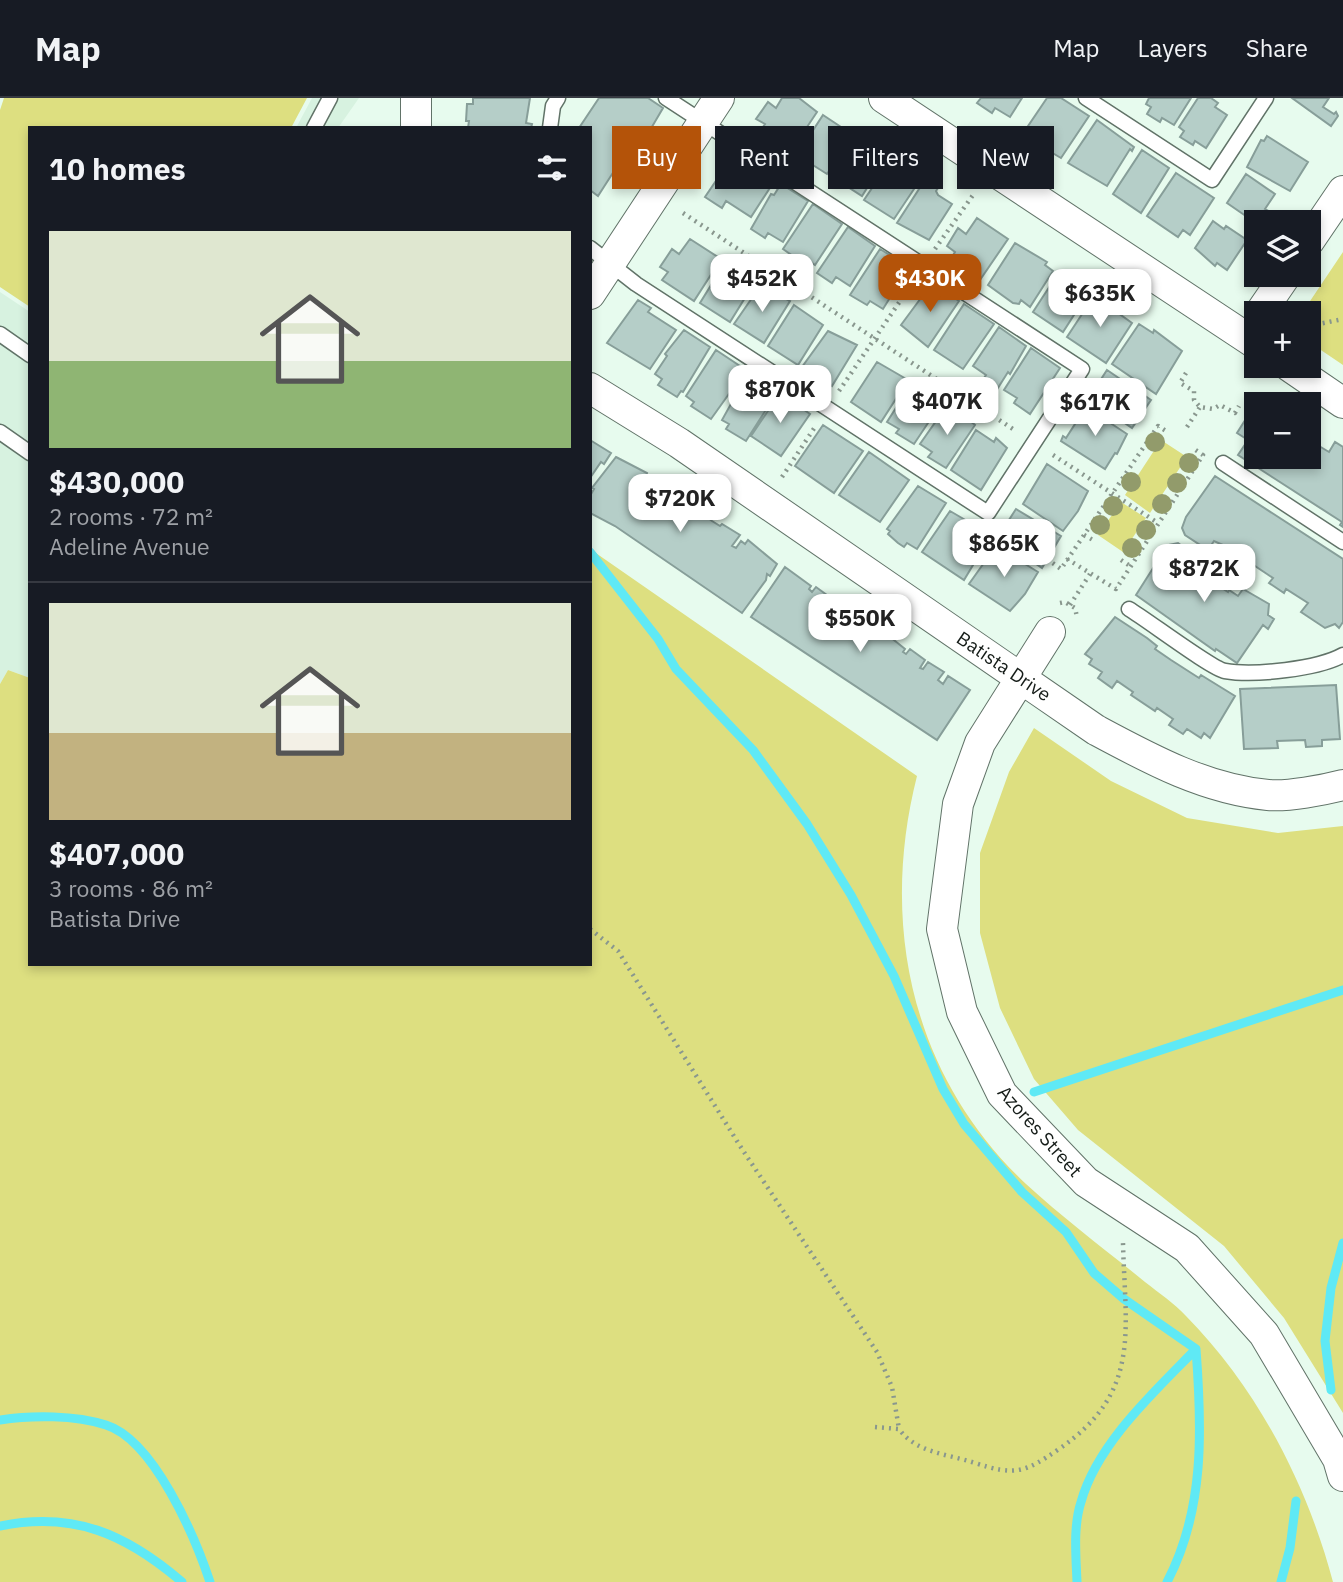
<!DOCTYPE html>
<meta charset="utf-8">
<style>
:root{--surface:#171b24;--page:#20242c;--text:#f1f3f6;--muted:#9ea1a6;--line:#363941;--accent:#b45309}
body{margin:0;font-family:"IBM Plex Sans",sans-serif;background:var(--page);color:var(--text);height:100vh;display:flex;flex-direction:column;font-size:26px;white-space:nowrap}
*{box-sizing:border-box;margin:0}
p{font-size:23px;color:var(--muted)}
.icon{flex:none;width:38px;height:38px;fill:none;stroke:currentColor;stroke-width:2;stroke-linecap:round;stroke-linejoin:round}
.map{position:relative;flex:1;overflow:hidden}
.sheet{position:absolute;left:28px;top:28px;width:564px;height:840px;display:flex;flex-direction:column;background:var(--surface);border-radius:0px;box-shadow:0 4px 10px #0003}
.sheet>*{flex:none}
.banner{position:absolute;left:612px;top:28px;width:625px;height:63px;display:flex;gap:14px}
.fabs{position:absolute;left:1244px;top:112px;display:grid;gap:14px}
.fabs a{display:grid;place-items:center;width:77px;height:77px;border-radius:0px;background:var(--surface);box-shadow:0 4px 10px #0003;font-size:35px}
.price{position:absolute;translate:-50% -60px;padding:0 16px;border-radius:14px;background:#fff;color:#222;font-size:23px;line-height:46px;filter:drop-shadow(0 2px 4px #0008)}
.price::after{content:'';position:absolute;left:50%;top:42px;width:21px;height:16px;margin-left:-10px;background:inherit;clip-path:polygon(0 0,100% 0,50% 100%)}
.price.selected{background:var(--accent);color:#fff}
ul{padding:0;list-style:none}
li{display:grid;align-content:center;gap:14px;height:371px;padding:0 21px}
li+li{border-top:2px solid var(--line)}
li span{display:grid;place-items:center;height:217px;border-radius:0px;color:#555}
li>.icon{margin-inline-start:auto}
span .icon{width:126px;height:126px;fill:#fffc;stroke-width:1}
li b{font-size:30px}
h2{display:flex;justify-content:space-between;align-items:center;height:84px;padding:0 21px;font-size:30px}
.tag{padding:0 24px;border-radius:0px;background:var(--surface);box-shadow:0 4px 10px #0003;font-size:24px;line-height:63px}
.tag.selected{background:var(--accent);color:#fff}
header{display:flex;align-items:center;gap:42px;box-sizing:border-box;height:98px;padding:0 35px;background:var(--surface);border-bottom:2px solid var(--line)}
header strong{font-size:33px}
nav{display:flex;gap:38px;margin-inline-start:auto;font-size:24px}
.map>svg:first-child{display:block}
</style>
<header>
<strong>Map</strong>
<nav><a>Map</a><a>Layers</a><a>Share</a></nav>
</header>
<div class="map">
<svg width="1343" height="1484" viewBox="0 0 1343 1484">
<rect width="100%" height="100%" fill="#e7fbee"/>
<path fill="#d7f2e0" d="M312,0H359L338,30H296Z
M0,194L30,214V580L8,572L0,586Z"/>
<path fill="#dddf80" d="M4,0H307L291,30H30V209L0,189V12Z
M1343,154V267L1309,244V215H1302Z
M1161,342L1187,359L1150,415L1125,397Z
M1121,404L1146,420L1123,454L1098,437Z
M590,451L917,678C879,827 912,979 1026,1086C1064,1121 1106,1152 1145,1184C1159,1195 1174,1205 1186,1218C1257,1290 1307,1386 1333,1484H0V586L8,572L30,580V866H590Z
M1034,630L1111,683L1187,720L1278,735L1343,728V1315L1284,1220L1224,1148L1078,1032L1034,981L1000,910L980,835V755L1009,674Z"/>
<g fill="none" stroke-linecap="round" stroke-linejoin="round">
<path stroke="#5fe9f5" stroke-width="9" d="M590,454L658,541L676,571L753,652L807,726L851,797L894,878L943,991L964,1026L1022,1094L1066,1134L1094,1175L1124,1201L1196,1251
M1034,994L1343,892
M1331,1292L1325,1243L1331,1190L1343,1145
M0,1322C32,1317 75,1317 106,1327C154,1342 195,1439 210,1484
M0,1428C74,1413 126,1436 182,1484
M1077,1484C1076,1458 1073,1429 1081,1404C1097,1346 1154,1294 1196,1251
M1167,1484C1205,1412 1202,1330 1196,1251
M1281,1484L1290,1450L1296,1403"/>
</g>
<path fill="#b5cec8" stroke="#879e99" stroke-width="2" d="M473,0H530L526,25L532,26L531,30H468L469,23H466L467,6H473Z
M599,0H648L663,10L646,39L639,35L618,72L616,70L598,98L590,92V30H579Z
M782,0H799L817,14L789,56L763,40L759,35L765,26L756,21L768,4L776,10Z
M981,0H1022L1010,19L995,10L992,15L977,5Z
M1047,0H1061L1089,18L1061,60L1022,37Z
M1149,0H1191L1174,27L1162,20L1160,24L1147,16L1151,9L1146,6Z
M1198,0H1211L1218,5L1215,9L1227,17L1206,50L1195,43L1193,47L1180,39L1184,33L1179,29Z
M1292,0H1329L1323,9L1334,16L1336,14L1338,18L1331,28Z
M823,17L853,37L827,76L797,57Z
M1097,22L1134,49L1132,53L1130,51L1107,88L1068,65Z
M1267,38L1308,64L1290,93L1247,69L1261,42L1264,43Z
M858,41L887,58L862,98L831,78Z
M1142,52L1169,70L1141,115L1113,96Z
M735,55L775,82L751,119L726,103L722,110L705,99Z
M891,62L920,82L894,121L864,102Z
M1176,75L1214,100L1190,137L1183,132L1178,139L1147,118Z
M1246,76L1275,96L1265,111L1274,116L1268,124L1256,125L1227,105Z
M929,84L938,90L936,93L938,97L952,106L929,142L897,125L923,85L926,87Z
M781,86L808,103L783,144L768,135L765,140L751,131L771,96L774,97Z
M813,106L842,126L815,167L803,158L800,163L783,151Z
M977,120L1008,141L980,182L953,166L950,162L955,154L947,148L958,130L966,136Z
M1213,123L1224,131L1226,128L1247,142L1227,172L1217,165L1215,168L1195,150Z
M848,129L875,148L850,188L836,179L832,185L817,175Z
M690,141L721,161L694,203L662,182L668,174L660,169L672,151L679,156Z
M1015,145L1047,164L1045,167L1053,173L1030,209L1021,202L1019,206L1013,205L988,187Z
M880,151L909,169L883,211L870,203L867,207L850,197Z
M726,163L756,182L730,224L700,205Z
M1059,174L1090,192L1063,234L1033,214Z
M932,185L959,203L928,249L901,227Z
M761,187L790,203L764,245L734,226Z
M1094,198L1115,209L1114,212L1132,225L1106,265L1067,239Z
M638,202L651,210L648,214L676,232L650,271L607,245Z
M964,206L994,226L963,271L934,252Z
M794,207L823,227L798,267L768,248Z
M1139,226L1153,235L1154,232L1182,253L1156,296L1112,266Z
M999,229L1026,248L1010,276L1008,274L996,293L982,283L986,277L973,268Z
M684,232L710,249L683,294L681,293L677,299L658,287L662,281L655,276L667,258L665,256Z
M828,233L857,247L832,288L802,269Z
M1031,250L1060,270L1030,316L1014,305L1017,300L1004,292Z
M716,252L746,272L711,321L691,308L694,304L686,298Z
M877,264L908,282L881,324L851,304Z
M1107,272L1151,302L1132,330L1089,300Z
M752,276L778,293L746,343L726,331L729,326L722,322L742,286L744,287Z
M910,288L927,300L930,295L938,302L936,304L940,307L914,346L896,335L899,331L887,324Z
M780,295L810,316L781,358L751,338Z
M1256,305V359H1309V342L1329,354L1335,344L1343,349V429L1340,427L1342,424L1238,357L1248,342L1237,335Z
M946,309L962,320L963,317L975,327L946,370L928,359L932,354L920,346Z
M1086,309L1127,336L1117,356L1115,355L1105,371L1061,343L1063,338L1066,340Z
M823,327L863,353L834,395L795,368Z
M976,332L994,344L996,340L1007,350L981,392L951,372Z
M590,342L611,355L604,366L601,364L590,380Z
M869,354L909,382L880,424L839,397Z
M616,359L647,375L646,378L658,388L660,384L677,395L670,406L679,412L686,401L704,412L702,415L712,423L720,428L722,426L740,437L732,448L736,450L741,443L745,446L748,442L777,466L770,478L767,476L766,482L742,515L615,428L590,415V398L594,391L592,390Z
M1047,366L1088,393L1078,413L1063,433L1023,406Z
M1215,378L1343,461V524L1339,530L1335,526L1325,530L1301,514L1308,505L1286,491L1284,495L1269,485L1273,480L1225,448L1214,443L1208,452L1185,437L1182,430L1186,419Z
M918,388L946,405L917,451L907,445L904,449L898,445L888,436L890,433L887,431Z
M1016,411L1061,438L1042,470L998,439Z
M950,413L991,437L964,482L922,454Z
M1178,445L1201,462L1196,470L1205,476L1204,478L1228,494L1229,492L1238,498L1243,491L1269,506L1268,517L1274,521L1268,531L1263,527L1237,565L1216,551L1215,553L1136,497L1162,456L1169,447Z
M996,448L1038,474L1025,496L1010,513L969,486Z
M785,469L811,488L809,491L812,494L816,489L831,500L826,508L829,510L834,502L850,512L847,517L850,520L853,516L879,530L905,551L903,554L906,556L910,551L925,562L920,570L923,571L928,564L944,574L938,582L943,586L948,578L970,592L937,642L751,519Z
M1115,519L1147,540L1157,548L1155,551L1171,562L1199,580L1201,577L1235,598L1210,640L1204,635L1201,640L1187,631L1183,636L1169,627L1173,621L1157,610L1155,613L1131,597L1133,594L1117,583L1112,590L1098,580L1102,574L1089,566L1092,561L1085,556Z
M1336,587L1340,641L1322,642V648L1306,649L1305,642L1277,643L1278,650L1244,651L1240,591Z"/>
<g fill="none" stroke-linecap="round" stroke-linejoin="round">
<defs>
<path id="service" d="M1086,0L1212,82L1266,0
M314,30L330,0
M550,30L553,8L558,0
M590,150L636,186L988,415L1082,271L666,0
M0,236L30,257
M0,334L30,355
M1223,365L1343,444
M1129,511C1146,521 1212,571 1225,573C1254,578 1318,571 1343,557"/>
<path id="minor" d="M884,0L1256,246
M416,30V0
M1309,143L1343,93
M590,196L719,0
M1260,215L1286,177
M1289,268L1343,305
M590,290L679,345L1096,632C1150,661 1205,691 1268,697C1287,699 1324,692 1343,687
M1050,534L980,645L958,706L942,831L962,914L1002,996L1086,1084L1187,1150L1264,1236L1338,1361L1343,1378"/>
</defs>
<use href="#service" stroke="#617368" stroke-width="17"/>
<use href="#minor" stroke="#617368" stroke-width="32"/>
<path stroke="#89978e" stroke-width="4.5" stroke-dasharray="2 5" stroke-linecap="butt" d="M683,115L1016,333
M935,151L973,97
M1309,228L1343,221
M1186,275L1180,285L1194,293V302L1200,309L1213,311L1220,307L1235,315L1239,308
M839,293L913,184
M1187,329L1200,309
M1053,357L1158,425
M782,379L815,329
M1084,437L1093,442
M1047,461L1061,471L1158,328L1166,333
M1067,461L1116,491L1203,357L1194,351
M1121,462L1130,468
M1060,505L1065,504L1075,510L1077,519
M1070,507L1090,476
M590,831L618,853L742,1051L877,1254L892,1289L899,1331
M875,1329L899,1331C916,1355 948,1356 975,1365C1015,1378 1024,1375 1059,1351C1142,1294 1125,1233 1123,1145"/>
<use href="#service" stroke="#fff" stroke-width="14"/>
<use href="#minor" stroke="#fff" stroke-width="30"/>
</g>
<g fill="#929b6b">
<circle cx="1155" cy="344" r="10"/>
<circle cx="1189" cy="365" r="10"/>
<circle cx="1131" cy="384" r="10"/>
<circle cx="1177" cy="385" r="10"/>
<circle cx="1162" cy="406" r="10"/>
<circle cx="1113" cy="408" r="10"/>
<circle cx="1100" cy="427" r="10"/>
<circle cx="1146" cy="432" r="10"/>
<circle cx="1132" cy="450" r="10"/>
</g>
<g text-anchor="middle" stroke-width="5" stroke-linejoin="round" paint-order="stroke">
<g font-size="19" fill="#151c18" stroke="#fff">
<text transform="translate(1004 568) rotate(34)" y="7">Batista Drive</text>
<text transform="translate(1040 1033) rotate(48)" y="7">Azores Street</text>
</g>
</g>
</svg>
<div class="fabs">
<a><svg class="icon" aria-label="layers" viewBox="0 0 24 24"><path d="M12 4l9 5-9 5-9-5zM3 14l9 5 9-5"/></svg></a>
<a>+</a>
<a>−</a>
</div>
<b class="price" style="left:762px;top:216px">$452K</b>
<b class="price selected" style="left:930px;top:216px">$430K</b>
<b class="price" style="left:1100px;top:231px">$635K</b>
<b class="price" style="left:780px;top:327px">$870K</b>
<b class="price" style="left:947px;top:339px">$407K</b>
<b class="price" style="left:1095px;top:340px">$617K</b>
<b class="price" style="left:680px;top:436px">$720K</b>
<b class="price" style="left:1004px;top:481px">$865K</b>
<b class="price" style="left:1204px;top:506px">$872K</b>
<b class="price" style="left:860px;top:556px">$550K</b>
<div class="banner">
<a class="tag selected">Buy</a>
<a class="tag">Rent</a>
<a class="tag">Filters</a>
<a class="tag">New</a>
</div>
<section class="sheet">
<h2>10 homes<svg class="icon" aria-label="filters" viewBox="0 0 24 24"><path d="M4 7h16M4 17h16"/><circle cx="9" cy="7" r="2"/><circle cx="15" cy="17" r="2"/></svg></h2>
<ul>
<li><span style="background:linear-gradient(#dfe7d0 60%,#8fb573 0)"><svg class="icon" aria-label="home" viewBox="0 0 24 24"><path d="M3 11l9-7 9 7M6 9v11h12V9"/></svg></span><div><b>$430,000</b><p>2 rooms · 72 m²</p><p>Adeline Avenue</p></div></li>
<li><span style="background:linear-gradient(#dfe7d0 60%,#c2b280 0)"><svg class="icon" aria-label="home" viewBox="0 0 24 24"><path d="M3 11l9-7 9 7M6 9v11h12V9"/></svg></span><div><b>$407,000</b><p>3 rooms · 86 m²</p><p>Batista Drive</p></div></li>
</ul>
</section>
</div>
